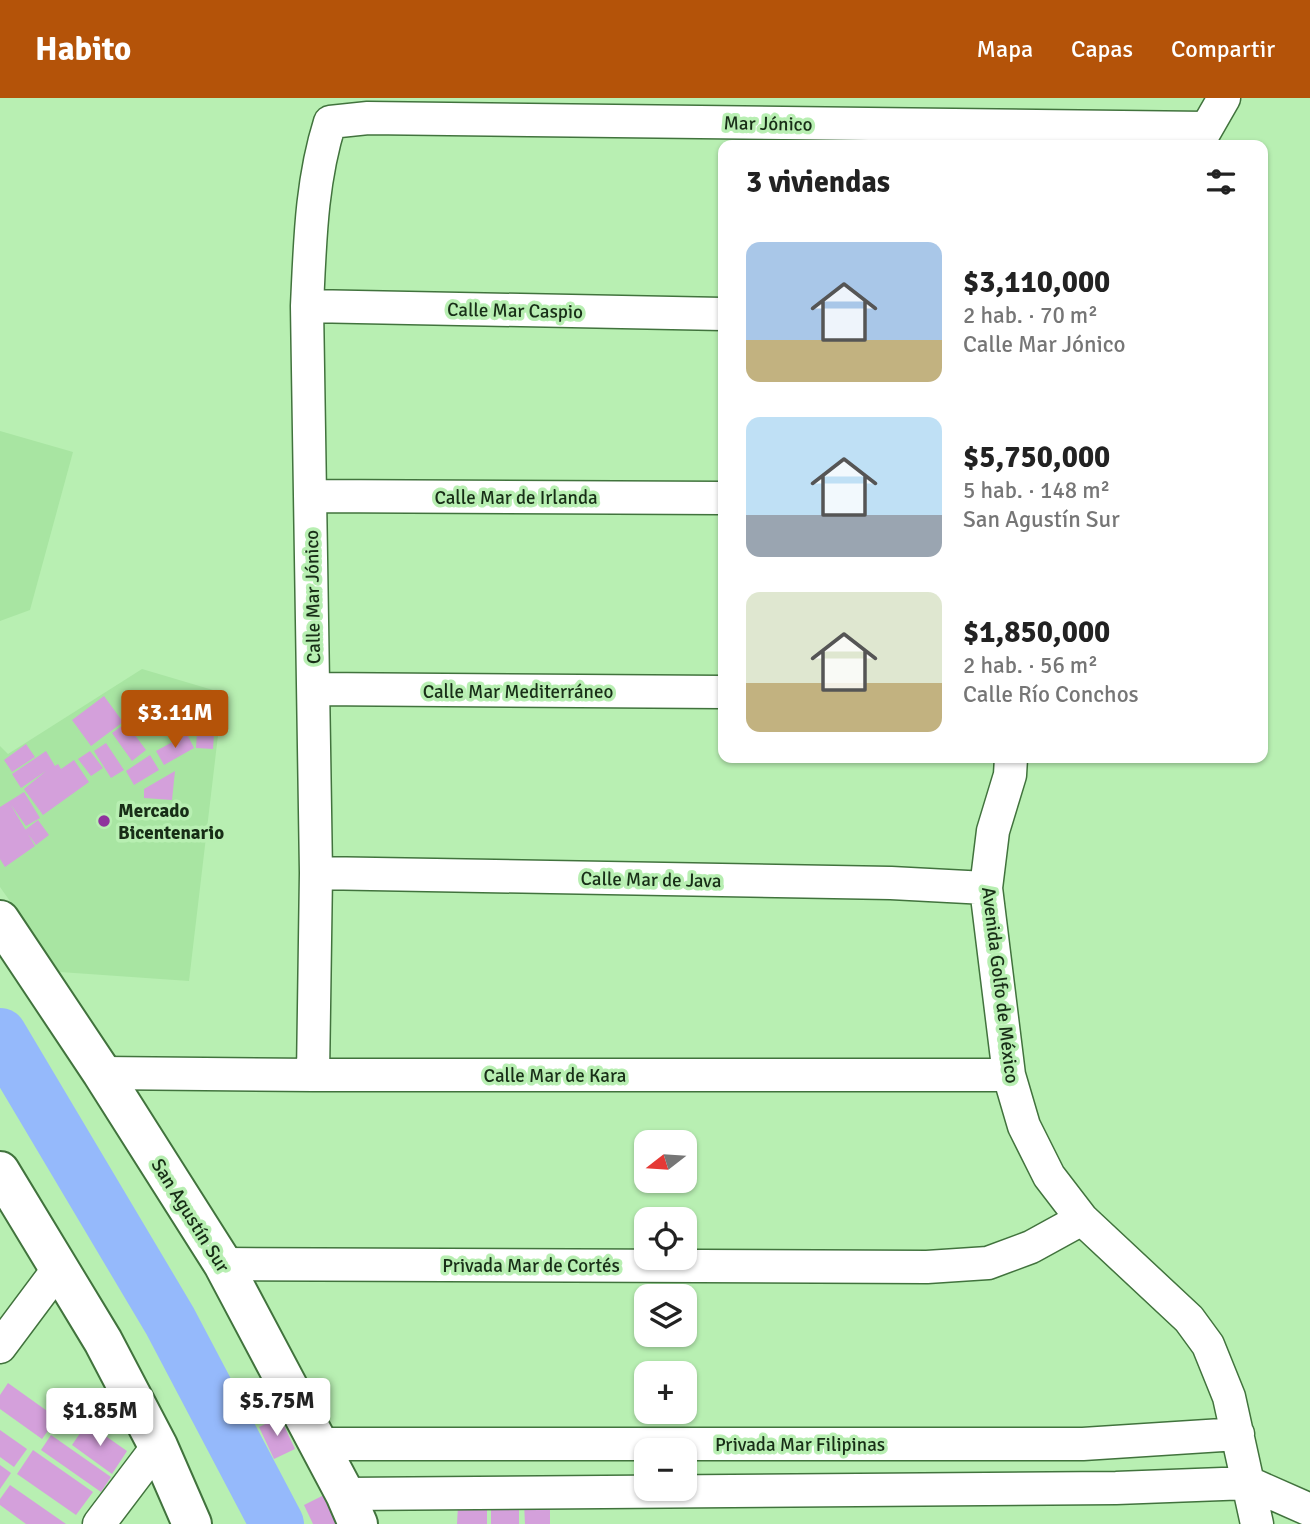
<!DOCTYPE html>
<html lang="es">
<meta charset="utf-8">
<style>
:root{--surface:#fff;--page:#f6f6f6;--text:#222;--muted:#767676;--accent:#b45309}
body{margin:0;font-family:Signika,sans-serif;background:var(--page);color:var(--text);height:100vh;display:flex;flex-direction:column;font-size:26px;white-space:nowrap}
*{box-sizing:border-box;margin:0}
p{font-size:23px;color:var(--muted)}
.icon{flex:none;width:38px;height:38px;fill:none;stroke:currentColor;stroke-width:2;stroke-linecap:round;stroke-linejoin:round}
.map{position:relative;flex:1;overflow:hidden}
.side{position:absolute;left:718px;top:42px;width:550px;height:623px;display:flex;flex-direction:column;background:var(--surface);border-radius:14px;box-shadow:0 2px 5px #0004}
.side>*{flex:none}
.needle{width:46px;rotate:253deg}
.buttons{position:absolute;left:634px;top:1032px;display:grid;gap:14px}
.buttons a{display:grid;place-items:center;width:63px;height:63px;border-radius:14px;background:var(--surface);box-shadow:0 2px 5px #0004;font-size:35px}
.price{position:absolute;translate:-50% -60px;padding:0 16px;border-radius:7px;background:#fff;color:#222;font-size:23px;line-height:46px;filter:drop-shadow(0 2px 4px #0008)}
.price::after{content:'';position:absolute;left:50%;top:42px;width:21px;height:16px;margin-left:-10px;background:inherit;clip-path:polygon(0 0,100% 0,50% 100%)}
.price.active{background:var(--accent);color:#fff}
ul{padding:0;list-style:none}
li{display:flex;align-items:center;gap:21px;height:175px;padding:0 28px}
li span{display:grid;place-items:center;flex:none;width:196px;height:140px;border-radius:14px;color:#555}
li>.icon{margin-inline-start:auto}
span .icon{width:84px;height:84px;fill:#fffc;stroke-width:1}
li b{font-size:30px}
h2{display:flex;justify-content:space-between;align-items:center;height:84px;padding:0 28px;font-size:30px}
header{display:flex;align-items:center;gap:42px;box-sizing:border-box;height:98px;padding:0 35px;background:var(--accent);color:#fff}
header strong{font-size:33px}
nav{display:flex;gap:38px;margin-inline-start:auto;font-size:24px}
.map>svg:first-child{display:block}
</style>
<header>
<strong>Habito</strong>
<nav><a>Mapa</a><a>Capas</a><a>Compartir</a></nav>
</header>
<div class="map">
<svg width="1310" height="1426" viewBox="0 0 1310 1426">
<rect width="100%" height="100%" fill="#b8efb2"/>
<path fill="#a8e5a2" d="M0,333L73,354L30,512L0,523Z
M142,571L223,595L189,883L60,874L0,789V648L8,656Z"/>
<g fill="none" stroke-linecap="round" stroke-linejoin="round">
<path stroke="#95b9fb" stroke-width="54" d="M0,937L170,1223L277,1426"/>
</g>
<path fill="#d4a0db" d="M104,598L123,624L91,648L72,622Z
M171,604L177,616L153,629L146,617Z
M198,620L215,621L213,651L196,650Z
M126,625L146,652L132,663L112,635Z
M187,636L194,650L164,667L156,653Z
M106,645L124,672L111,680L94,653Z
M26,646L35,659L12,674L4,662Z
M46,653L55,668L58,666L61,671L74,662L89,684L43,717L24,691L46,673L21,690L12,676Z
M90,653L103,670L91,678L78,661Z
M150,657L159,672L134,687L126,673Z
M175,673L172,702L144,700V691Z
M24,694L40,720L26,728L11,707L35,748L5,769L0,761V709Z
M38,722L49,737L36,747L25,732Z
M8,1285L57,1320L42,1341L0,1311V1297Z
M280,1319L295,1351L274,1361L259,1329Z
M87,1325L127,1353L112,1376L72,1347Z
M0,1332L27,1351L14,1369L0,1359Z
M51,1337L111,1379L101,1394L41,1352Z
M33,1352L93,1394L76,1417L17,1376Z
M0,1367L11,1375L0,1391Z
M10,1387L66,1426H26L0,1407V1401Z
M324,1397L338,1426H313L304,1407Z
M524,1405H550V1426H525Z
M458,1408L487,1409V1426H457Z
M519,1409V1426H491V1410Z"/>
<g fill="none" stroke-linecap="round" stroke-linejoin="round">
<defs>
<path id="minor" d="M1197,47L1224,0
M307,208L723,216
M310,398L723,400
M314,591L723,594
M1011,660L1010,677L993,733L986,790L1009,977L1024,1028L1049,1078L1082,1121L1189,1221L1208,1247L1229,1299L1257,1426
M316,775L891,785L986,790
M102,975L313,977H1009
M313,977L316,775L307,208C310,145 311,84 330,24L368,20L1206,30
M223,1166L927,1169L988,1165L1031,1149L1082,1121
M0,1249L59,1170
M319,1346H1083L1238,1336
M345,1396L1116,1390L1249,1385L1310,1412
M99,1426L158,1348"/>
<path id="major" d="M0,822L102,975L223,1166L345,1396L358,1426
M0,1073L103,1243L158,1348L192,1426"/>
</defs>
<use href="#minor" stroke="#41733d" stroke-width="35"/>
<use href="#major" stroke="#41733d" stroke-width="42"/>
<use href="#minor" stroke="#fff" stroke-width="32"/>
<use href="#major" stroke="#fff" stroke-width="38"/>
</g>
<circle fill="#8f339d" stroke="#b8efb2" stroke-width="2.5" cx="104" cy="723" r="7"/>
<g text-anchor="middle" stroke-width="7" stroke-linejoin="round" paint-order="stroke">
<g font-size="19" fill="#182e17" stroke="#b8efb2">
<text transform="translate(768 25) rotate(1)" y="7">Mar Jónico</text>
<text transform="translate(515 212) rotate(1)" y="7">Calle Mar Caspio</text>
<text x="516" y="406">Calle Mar de Irlanda</text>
<text transform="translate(312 499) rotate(-91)" y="7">Calle Mar Jónico</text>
<text x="518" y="600">Calle Mar Mediterráneo</text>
<text transform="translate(651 781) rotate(1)" y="7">Calle Mar de Java</text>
<text transform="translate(1001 887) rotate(83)" y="7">Avenida Golfo de México</text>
<text x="555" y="984">Calle Mar de Kara</text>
<text transform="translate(191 1117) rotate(58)" y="7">San Agustín Sur</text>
<text x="531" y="1174">Privada Mar de Cortés</text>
<text x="800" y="1353">Privada Mar Filipinas</text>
</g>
<g font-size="19" font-weight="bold" fill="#182e17" stroke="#b8efb2" text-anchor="start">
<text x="118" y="719">Mercado<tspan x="118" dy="22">Bicentenario</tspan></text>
</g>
</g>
</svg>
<div class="buttons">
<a><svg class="needle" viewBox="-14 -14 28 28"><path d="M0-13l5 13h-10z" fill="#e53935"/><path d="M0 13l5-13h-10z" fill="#767676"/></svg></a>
<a><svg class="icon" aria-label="locate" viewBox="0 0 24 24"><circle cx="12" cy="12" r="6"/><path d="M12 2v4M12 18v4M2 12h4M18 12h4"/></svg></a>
<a><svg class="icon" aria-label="layers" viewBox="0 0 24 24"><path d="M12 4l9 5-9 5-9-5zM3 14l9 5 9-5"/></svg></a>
<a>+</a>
<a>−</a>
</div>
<b class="price active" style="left:175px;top:652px">$3.11M</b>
<b class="price" style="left:277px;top:1340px">$5.75M</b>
<b class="price" style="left:100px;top:1350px">$1.85M</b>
<section class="side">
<h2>3 viviendas<svg class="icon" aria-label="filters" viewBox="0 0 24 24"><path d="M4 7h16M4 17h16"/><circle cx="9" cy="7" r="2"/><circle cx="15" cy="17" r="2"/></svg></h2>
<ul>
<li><span style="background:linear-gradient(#a9c7e8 70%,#c2b280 0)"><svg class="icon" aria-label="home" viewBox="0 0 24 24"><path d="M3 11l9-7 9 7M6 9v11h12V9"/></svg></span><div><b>$3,110,000</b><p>2 hab. · 70 m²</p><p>Calle Mar Jónico</p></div></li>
<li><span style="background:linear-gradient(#bfe0f5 70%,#9aa5b1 0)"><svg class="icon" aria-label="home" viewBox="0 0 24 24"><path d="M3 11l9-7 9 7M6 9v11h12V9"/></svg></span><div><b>$5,750,000</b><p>5 hab. · 148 m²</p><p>San Agustín Sur</p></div></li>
<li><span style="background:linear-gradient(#dfe7d0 65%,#c2b280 0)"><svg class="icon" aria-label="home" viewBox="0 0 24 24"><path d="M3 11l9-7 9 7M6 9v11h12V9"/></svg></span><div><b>$1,850,000</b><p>2 hab. · 56 m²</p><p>Calle Río Conchos</p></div></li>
</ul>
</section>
</div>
